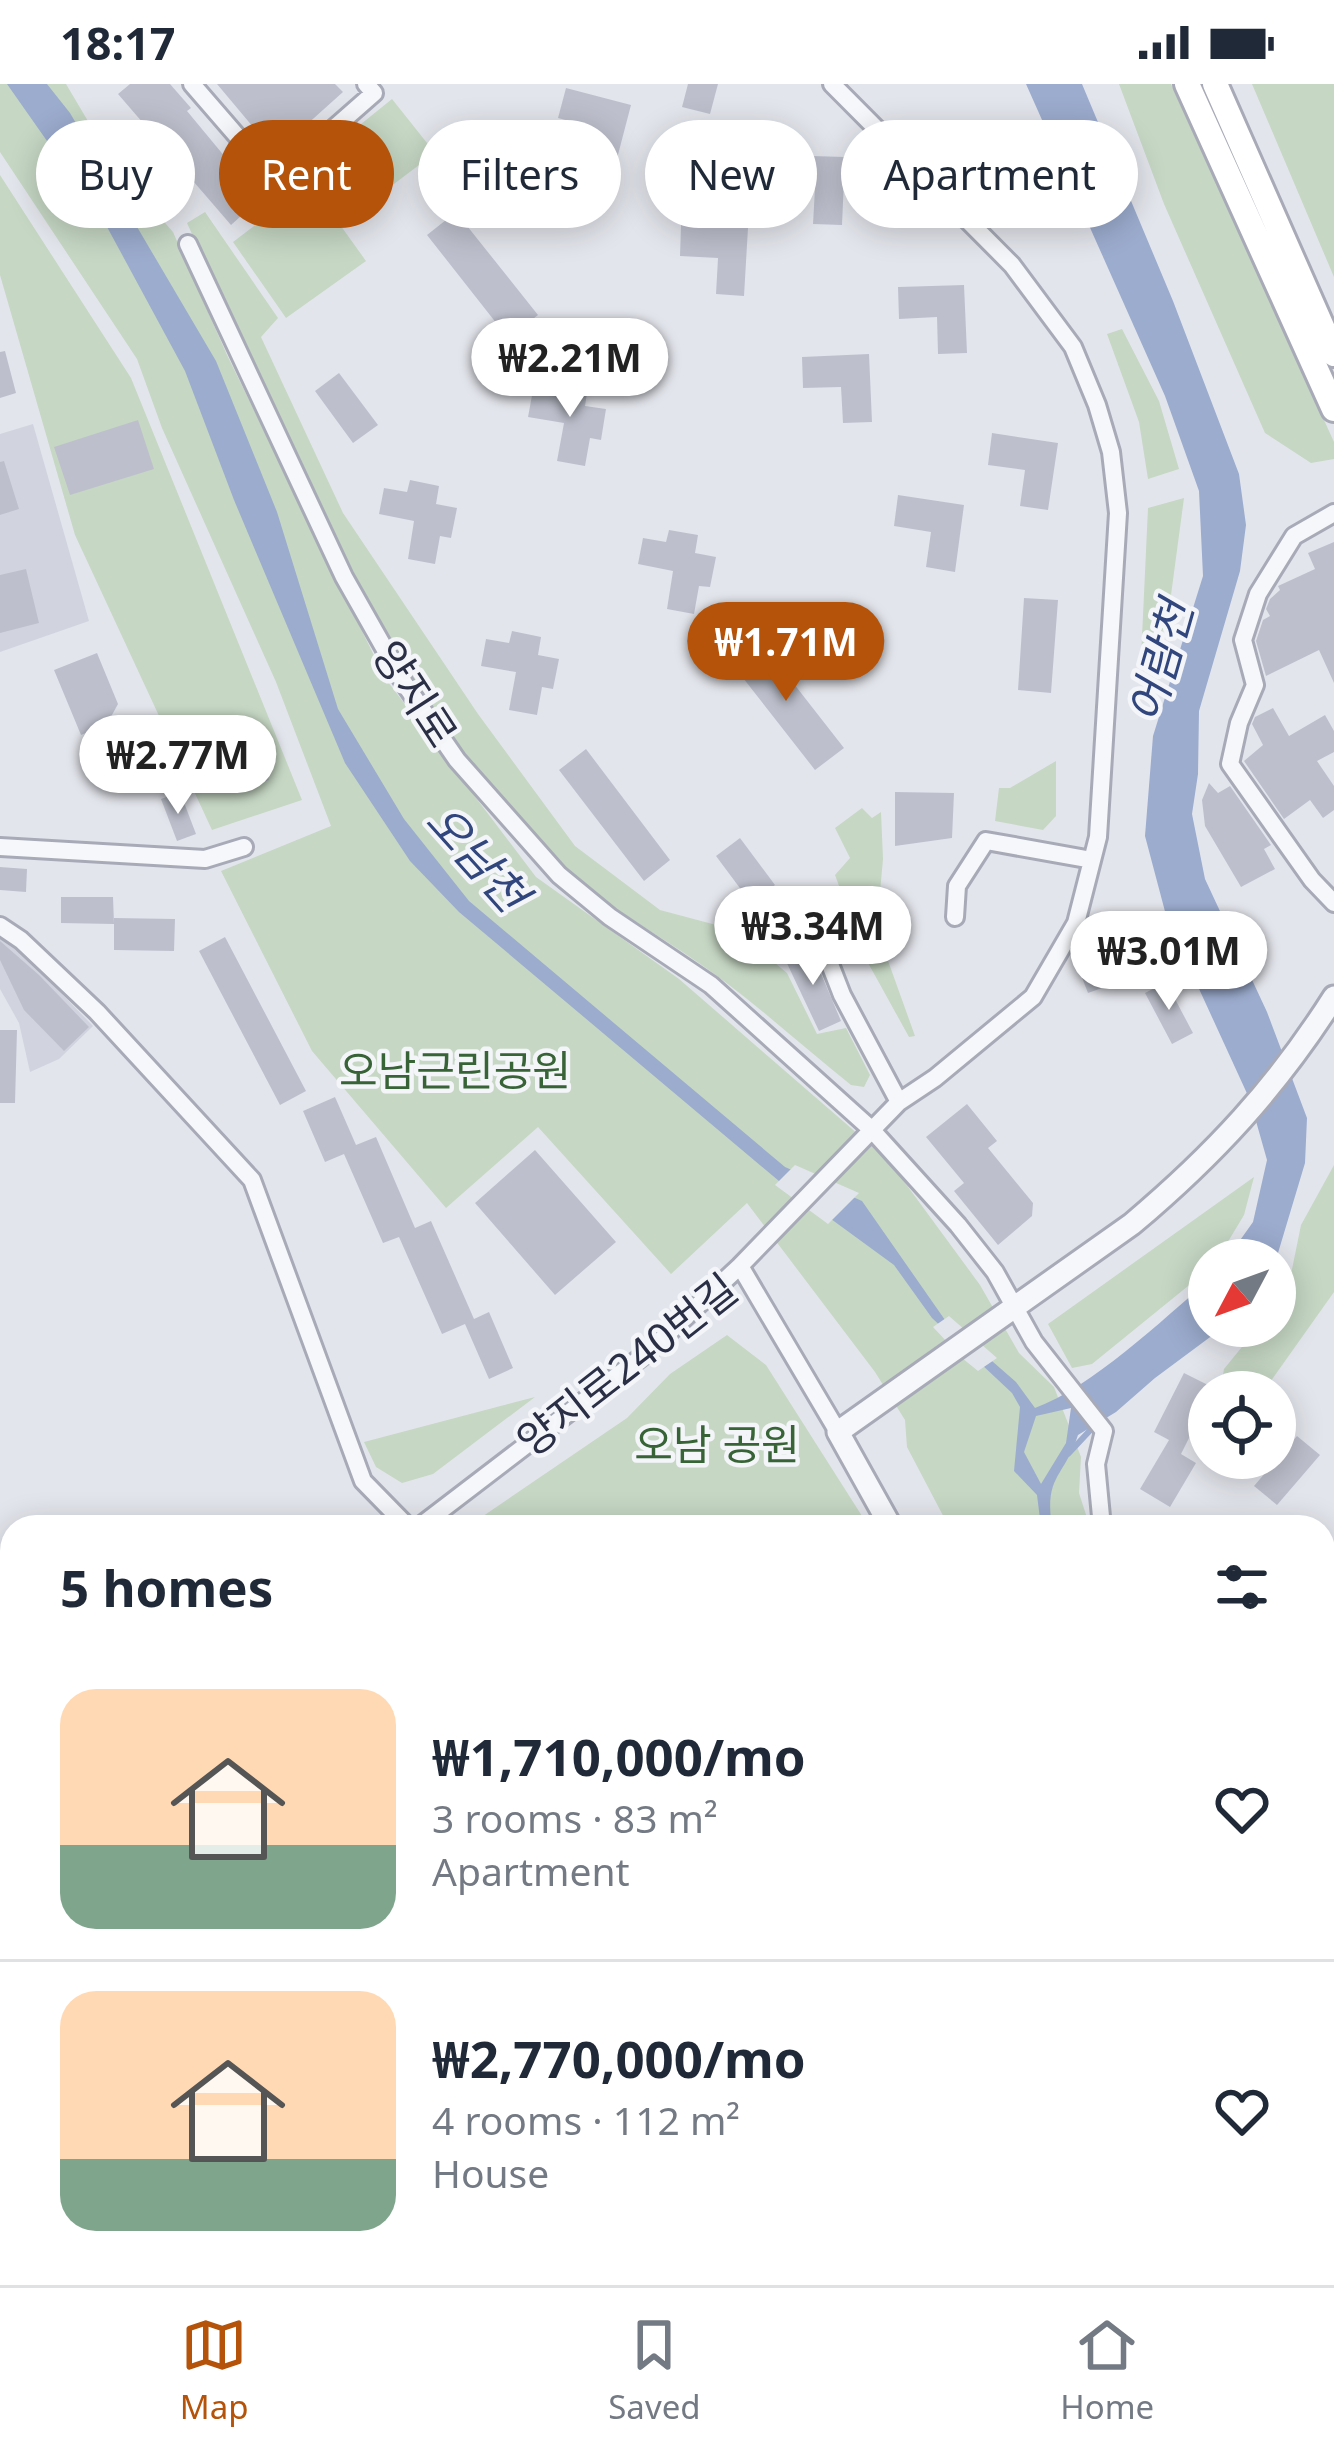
<!DOCTYPE html>
<meta charset="utf-8">
<style>
:root{--surface:#fff;--page:#f2f2f3;--text:#1f2937;--muted:#747a83;--line:#e0e1e3;--accent:#b45309}
body{margin:0;font-family:"Noto Sans","Noto Sans KR",sans-serif;background:var(--page);color:var(--text);height:100vh;display:flex;flex-direction:column;font-size:45px;white-space:nowrap}
*{box-sizing:border-box;margin:0}
p{font-size:39px;color:var(--muted)}
.icon{flex:none;width:66px;height:66px;fill:none;stroke:currentColor;stroke-width:2;stroke-linecap:round;stroke-linejoin:round}
.map{position:relative;flex:1;overflow:hidden}
.side{position:absolute;left:0px;top:1431px;width:1335px;height:771px;display:flex;flex-direction:column;background:var(--surface);border-radius:36px 36px 0 0;box-shadow:0 6px 30px #0003}
.side>*{flex:none}
.guide{position:absolute;left:36px;top:36px;width:1263px;height:108px;display:flex;gap:24px}
.needle{width:78px;rotate:229deg}
.fabs{position:absolute;left:1188px;top:1155px;display:grid;gap:24px}
.fabs a{display:grid;place-items:center;width:108px;height:108px;border-radius:50%;background:var(--surface);box-shadow:0 6px 30px #0003;font-size:60px}
.price{position:absolute;translate:-50% -102px;padding:0 27px;border-radius:42px;background:#fff;color:#222;font-size:39px;line-height:78px;filter:drop-shadow(0 3px 6px #0008)}
.price::after{content:'';position:absolute;left:50%;top:72px;width:36px;height:27px;margin-left:-18px;background:inherit;clip-path:polygon(0 0,100% 0,50% 100%)}
.price.selected{background:var(--accent);color:#fff}
ul{padding:0;list-style:none}
li{display:flex;align-items:center;gap:36px;height:300px;padding:0 60px}
li+li{border-top:3px solid var(--line)}
li span{display:grid;place-items:center;flex:none;width:336px;height:240px;border-radius:36px;color:#555}
li>.icon{margin-inline-start:auto}
span .icon{width:144px;height:144px;fill:#fffc;stroke-width:1}
li b{font-size:51px}
h2{display:flex;justify-content:space-between;align-items:center;height:144px;padding:0 60px;font-size:51px}
.tag{padding:0 42px;border-radius:54px;background:var(--surface);box-shadow:0 6px 30px #0003;font-size:42px;line-height:108px}
.tag.selected{background:var(--accent);color:#fff}
.status{display:flex;justify-content:space-between;align-items:center;height:84px;padding:0 60px;background:var(--surface);direction:ltr}
.status svg{height:33px;fill:currentColor}
.dock{display:flex;justify-content:space-around;align-items:center;height:168px;border-top:3px solid var(--line);background:var(--surface);font-size:33px;color:var(--muted)}
.dock a{display:grid;justify-items:center;gap:6px}
.dock .selected{color:var(--accent)}
.map>svg:first-child{display:block}
</style>
<div class="status"><b>18:17</b><svg viewBox="0 0 49 12"><path d="M0 12V9h3v3zM5 12V6h3v6zM10 12V3h3v9zM15 12V0h3v12zM26 1h20v11H26zM47 4h2v5h-2z"/></svg></div>
<div class="map">
<svg width="1334" height="2201" viewBox="0 0 1334 2201">
<rect width="100%" height="100%" fill="#e3e5ec"/>
<path fill="#d1d4de" d="M33,340L89,537L0,568V350Z
M0,853L23,870L93,942L59,975L30,988L19,939L0,905Z"/>
<path fill="#c6d7c4" d="M0,0H66L114,81L173,148L227,271L385,594L536,793L679,895L889,1077L980,1201L1019,1269L1054,1303L1081,1373L1079,1409L1090,1443H949L907,1363L905,1336L875,1288L747,1119L671,1190L538,1043L446,1124L312,967L221,787L331,742L276,598L162,344L137,275L0,68Z
M1119,0H1171L1334,358V375L1311,379L1265,349L1164,120Z
M1252,0H1334V193Z
M392,15L435,69L382,109L345,53Z
M0,91L131,294L302,716L212,746L75,451L0,191Z
M310,99L366,177L286,234L233,158Z
M205,128L278,234L261,253L343,429L478,630L575,762L660,826L735,846L787,889L817,950L846,944L870,991L864,1003L851,1001C797,958 745,909 687,871C644,842 599,817 561,781C447,671 375,536 307,395C265,310 226,225 187,139Z
M1122,245L1159,317L1179,385L1148,395L1139,338L1107,250Z
M1184,414L1171,511L1156,574H1141L1148,424Z
M1056,677V732L1043,746L995,737L999,704H1010Z
M862,724L872,734L881,728L883,775L878,830L882,860L915,952L909,953L867,877L835,791L850,774L835,744Z
M1334,1081V1208L1263,1308H1220L1224,1285L1259,1242H1275V1220L1289,1200L1301,1141Z
M1254,1093L1244,1131L1217,1176H1209V1185L1092,1280L1072,1284L1048,1240Z
M727,1251L766,1281L869,1443H467L627,1334L670,1290Z
M535,1313L433,1390L402,1399L376,1383L364,1358Z
M812,2190H863L859,2201H809Z
M953,2190H1077L1073,2201H950Z"/>
<path fill="#9cacce" fill-rule="evenodd" d="M7,0H47L70,29L216,277L277,428L338,625L404,735L469,817L785,1083L862,1117L945,1236L1016,1298L1035,1324C1092,1303 1161,1237 1209,1196V1242H1225L1155,1294L1116,1328L1078,1351C1064,1394 1044,1391 1052,1443H1041L1037,1411L1014,1387L1020,1323L1012,1309L932,1234L894,1181L779,1097L459,828L410,777L345,679L234,416L185,287L106,141ZM1071,1324L1066,1359L1041,1400L1024,1368L1036,1332Z
M1026,0H1082L1173,217L1239,390L1246,441L1240,487L1199,627L1198,690L1192,730L1205,795L1267,928L1307,1034L1305,1079L1275,1179L1226,1176L1253,1138L1267,1076L1250,1016L1167,835L1145,752L1153,652L1203,492L1199,407L1165,312Z"/>
<path fill="#e3e5ec" d="M795,1081L859,1109L828,1140L775,1101Z
M949,1232L997,1274L978,1287L962,1274L933,1243Z"/>
<g fill="none" stroke-linecap="round" stroke-linejoin="round">
<path stroke="#9cacce" stroke-width="6" d="M1068,1370L1096,1340"/>
</g>
<path fill="#bdc0cc" d="M130,0H170L191,24L187,27L260,115L231,141L118,10Z
M217,0H335L343,8L275,69Z
M688,0H718L710,30L682,23Z
M566,4L631,21L614,86L586,79L595,44L558,34Z
M778,71L845,73L842,141L813,140L815,104L777,102Z
M456,128L538,231L508,254L427,151Z
M681,141L748,144L744,212L716,210L718,174L680,172Z
M964,201L967,269L938,270L937,233L899,235L898,203Z
M5,267L16,309L0,314V268Z
M869,270L872,338L843,339L841,303L803,304L802,273Z
M339,289L378,341L353,359L315,307Z
M559,298L588,303L585,322L606,325L601,356L590,354L585,382L557,377L564,339L528,333L533,306L557,310Z
M138,336L154,385L70,411L54,363Z
M992,349L1058,359L1048,426L1020,422L1025,386L988,381Z
M4,377L19,425L0,431V378Z
M410,396L439,402L436,420L457,424L451,454L440,452L435,480L408,475L414,437L379,430L384,404L407,408Z
M898,411L964,421L955,488L926,483L931,448L894,442Z
M669,446L698,451L695,469L716,473L710,503L699,502L694,530L667,525L673,487L638,480L643,454L666,458Z
M1334,458V599L1319,566L1266,592L1256,557L1263,536L1270,532L1266,525L1270,515L1280,506L1278,502L1315,485L1308,469Z
M26,485L39,539L0,549V491Z
M1024,514L1058,516L1051,609L1018,606Z
M512,547L541,553L538,571L559,575L553,605L542,603L537,631L509,626L516,588L481,582L486,555L509,559Z
M758,554L844,664L815,686L729,576Z
M97,569L118,620L107,640L81,651L54,586Z
M1273,624L1289,652L1325,631L1334,647V668L1317,677L1334,702V726L1323,734L1310,716L1284,735L1244,677L1263,661L1252,640L1255,633Z
M586,665L670,776L644,797L559,686Z
M263,681L269,696L238,708L232,693Z
M1209,699L1218,709L1230,702L1271,761L1264,765L1275,785L1241,803L1205,742L1202,716Z
M180,708L196,750L177,757L161,715Z
M895,708L954,709L952,754L895,762Z
M740,754L775,801L751,819L716,772Z
M0,783L27,785L26,808L0,806Z
M61,813H113L114,840L61,839Z
M114,834L175,835L174,867L114,866Z
M1122,846L1138,891L1088,909L1079,886L1107,876L1100,854Z
M225,853L306,1007L280,1021L199,867Z
M0,857L39,891L89,943L64,967L24,926L0,876Z
M809,861L841,937L819,947L784,873Z
M1166,898L1193,949L1172,960L1145,909Z
M0,946H17L15,1019H0Z
M335,1013L356,1061L376,1053L415,1144L431,1137L474,1235L489,1228L513,1284L489,1295L465,1240L442,1250L399,1153L383,1159L344,1070L325,1078L303,1027Z
M967,1020L997,1057L988,1064L1033,1119L1032,1132L998,1161L954,1107L964,1099L926,1053Z
M535,1066L616,1158L555,1211L475,1119Z
M1184,1289L1214,1304L1181,1370L1196,1379L1170,1423L1140,1405L1169,1356L1154,1348Z
M1297,1352L1320,1371L1277,1421L1254,1402Z"/>
<g fill="none" stroke-linecap="round" stroke-linejoin="round">
<defs>
<path id="pedestrian" d="M1084,2201L1088,2190"/>
<path id="minor" d="M192,0L275,96L374,9L366,0
M188,160L344,493L404,599L457,676L559,791L610,833L711,901L871,1045L958,1141L995,1188L1034,1258L1104,1347L1096,1380L1102,1443
M1334,429L1294,452L1258,510L1243,556L1255,601L1239,639L1230,680L1312,796L1334,819
M0,763L205,775L244,763
M955,833L957,802L986,757L1092,776
M0,842L21,856L97,928L252,1096L363,1397L408,1443
M771,858L812,834L842,911L899,1018
M740,1182L899,1018L935,994L1033,913L1076,839L1098,753L1118,429L1111,368L1097,321L1073,263L1012,181L832,0
M419,1443L648,1268L740,1182L838,1348
M1323,1946L1334,1930
M1323,2017L1334,2023
M187,2201L189,2190"/>
<path id="tertiary" d="M891,1443L838,1348L1132,1140C1214,1071 1277,1003 1334,913
M899,2201L903,2190"/>
<path id="secondary" d="M1187,0L1334,325
M1215,0L1334,270"/>
</defs>
<use href="#pedestrian" stroke="#a8abb7" stroke-width="20"/>
<use href="#minor" stroke="#a8abb7" stroke-width="22"/>
<use href="#tertiary" stroke="#a8abb7" stroke-width="27"/>
<use href="#secondary" stroke="#a8abb7" stroke-width="30"/>
<use href="#pedestrian" stroke="#f6f7fa" stroke-width="14"/>
<use href="#minor" stroke="#f6f7fa" stroke-width="16"/>
<use href="#tertiary" stroke="#f6f7fa" stroke-width="21"/>
<use href="#secondary" stroke="#fff" stroke-width="24"/>
</g>
<g text-anchor="middle" stroke-width="9" stroke-linejoin="round" paint-order="stroke">
<g font-size="42" fill="#2a2f46" stroke="#f3f5f9">
<text transform="translate(415 610) rotate(57)" y="15">양지로</text>
<text transform="translate(627 1281) rotate(-38)" y="15">양지로240번길</text>
</g>
<g font-size="42" fill="#376336" stroke="#f3f5f9">
<text x="455" y="1002">오남근린공원</text>
<text x="717" y="1376">오남 공원</text>
</g>
<g font-size="45" font-style="italic" fill="#31467d" stroke="#f3f5f9">
<text transform="translate(1161 578) rotate(-74)" y="16">어람천</text>
<text transform="translate(477 774) rotate(48)" y="16">오남천</text>
</g>
</g>
</svg>
<div class="fabs">
<a><svg class="needle" viewBox="-14 -14 28 28"><path d="M0-13l5 13h-10z" fill="#e53935"/><path d="M0 13l5-13h-10z" fill="#747a83"/></svg></a>
<a><svg class="icon" aria-label="locate" viewBox="0 0 24 24"><circle cx="12" cy="12" r="6"/><path d="M12 2v4M12 18v4M2 12h4M18 12h4"/></svg></a>
</div>
<b class="price" style="left:570px;top:336px">₩2.21M</b>
<b class="price selected" style="left:786px;top:620px">₩1.71M</b>
<b class="price" style="left:178px;top:733px">₩2.77M</b>
<b class="price" style="left:813px;top:904px">₩3.34M</b>
<b class="price" style="left:1169px;top:929px">₩3.01M</b>
<div class="guide">
<a class="tag">Buy</a>
<a class="tag selected">Rent</a>
<a class="tag">Filters</a>
<a class="tag">New</a>
<a class="tag">Apartment</a>
</div>
<section class="side">
<h2>5 homes<svg class="icon" aria-label="filters" viewBox="0 0 24 24"><path d="M4 7h16M4 17h16"/><circle cx="9" cy="7" r="2"/><circle cx="15" cy="17" r="2"/></svg></h2>
<ul>
<li><span style="background:linear-gradient(#ffd9b3 65%,#7fa58c 0)"><svg class="icon" aria-label="home" viewBox="0 0 24 24"><path d="M3 11l9-7 9 7M6 9v11h12V9"/></svg></span><div><b>₩1,710,000/mo</b><p>3 rooms · 83 m²</p><p>Apartment</p></div><svg class="icon" aria-label="heart" viewBox="0 0 24 24"><path d="M12 20l-8-8c-3-5 5-10 8-4 3-6 11-1 8 4z"/></svg></li>
<li><span style="background:linear-gradient(#ffd9b3 70%,#7fa58c 0)"><svg class="icon" aria-label="home" viewBox="0 0 24 24"><path d="M3 11l9-7 9 7M6 9v11h12V9"/></svg></span><div><b>₩2,770,000/mo</b><p>4 rooms · 112 m²</p><p>House</p></div><svg class="icon" aria-label="heart" viewBox="0 0 24 24"><path d="M12 20l-8-8c-3-5 5-10 8-4 3-6 11-1 8 4z"/></svg></li>
</ul>
</section>
</div>
<nav class="dock">
<a class="selected"><svg class="icon" aria-label="map" viewBox="0 0 24 24"><path d="M3 6l6-2 6 2 6-2v14l-6 2-6-2-6 2zM9 4v14M15 6v14"/></svg>Map</a>
<a><svg class="icon" aria-label="saved" viewBox="0 0 24 24"><path d="M7 4h10v16l-5-4-5 4z"/></svg>Saved</a>
<a><svg class="icon" aria-label="home" viewBox="0 0 24 24"><path d="M3 11l9-7 9 7M6 9v11h12V9"/></svg>Home</a>
</nav>
